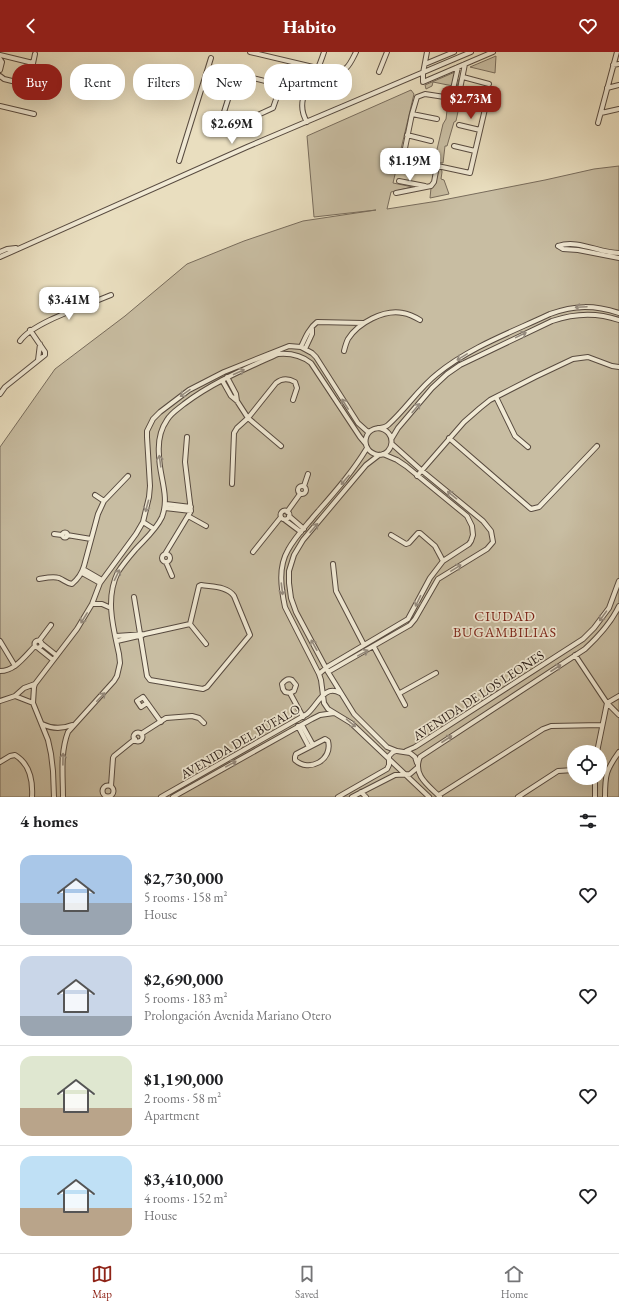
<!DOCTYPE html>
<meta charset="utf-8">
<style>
:root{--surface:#fff;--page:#f6f6f6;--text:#202124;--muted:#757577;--line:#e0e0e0;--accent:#8f2418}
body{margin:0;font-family:"EB Garamond",serif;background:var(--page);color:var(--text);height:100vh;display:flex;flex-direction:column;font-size:15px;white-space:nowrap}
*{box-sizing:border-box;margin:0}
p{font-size:13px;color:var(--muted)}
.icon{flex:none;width:22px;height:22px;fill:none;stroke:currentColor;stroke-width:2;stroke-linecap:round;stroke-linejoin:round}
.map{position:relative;height:745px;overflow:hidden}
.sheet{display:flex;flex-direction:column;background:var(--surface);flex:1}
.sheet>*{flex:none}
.top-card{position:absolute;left:12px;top:12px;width:400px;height:36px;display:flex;gap:8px}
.tools{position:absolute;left:567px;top:693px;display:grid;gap:8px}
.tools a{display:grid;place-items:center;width:40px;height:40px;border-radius:50%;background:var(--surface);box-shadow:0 4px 16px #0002;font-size:20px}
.price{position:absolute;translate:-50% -34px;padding:0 9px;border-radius:8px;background:#fff;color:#222;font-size:13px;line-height:26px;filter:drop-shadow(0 1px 2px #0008)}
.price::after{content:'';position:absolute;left:50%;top:24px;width:12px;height:9px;margin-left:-6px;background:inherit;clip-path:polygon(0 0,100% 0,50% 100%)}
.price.current{background:var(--accent);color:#fff}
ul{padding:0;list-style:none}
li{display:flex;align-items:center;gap:12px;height:100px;padding:0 20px}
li+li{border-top:1px solid var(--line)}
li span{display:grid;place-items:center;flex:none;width:112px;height:80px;border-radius:12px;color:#555}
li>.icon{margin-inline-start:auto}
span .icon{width:48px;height:48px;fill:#fffc;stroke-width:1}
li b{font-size:17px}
h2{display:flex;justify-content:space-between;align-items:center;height:48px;padding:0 20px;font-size:17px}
.chip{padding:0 14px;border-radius:16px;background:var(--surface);box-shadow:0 4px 16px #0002;font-size:14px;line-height:36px}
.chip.current{background:var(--accent);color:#fff}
header{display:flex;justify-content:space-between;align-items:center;height:52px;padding:0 20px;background:var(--accent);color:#fff;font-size:18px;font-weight:700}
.dock{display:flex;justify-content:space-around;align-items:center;height:56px;border-top:1px solid var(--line);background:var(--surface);font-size:11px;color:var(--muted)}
.dock a{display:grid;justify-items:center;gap:2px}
.dock .current{color:var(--accent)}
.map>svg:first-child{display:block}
</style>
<header><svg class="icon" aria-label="back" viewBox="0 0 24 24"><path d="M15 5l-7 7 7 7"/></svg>Habito<svg class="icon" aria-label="heart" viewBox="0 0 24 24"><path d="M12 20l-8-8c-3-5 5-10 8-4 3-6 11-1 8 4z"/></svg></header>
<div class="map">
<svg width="619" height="745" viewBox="0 0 619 745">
<rect width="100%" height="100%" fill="#e9debf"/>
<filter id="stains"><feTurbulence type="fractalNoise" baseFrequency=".005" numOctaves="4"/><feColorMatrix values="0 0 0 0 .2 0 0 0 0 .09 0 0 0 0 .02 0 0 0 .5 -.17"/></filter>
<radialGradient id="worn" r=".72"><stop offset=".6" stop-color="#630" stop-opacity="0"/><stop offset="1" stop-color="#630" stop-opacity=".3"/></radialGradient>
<path fill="#c8bda2" stroke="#786c5c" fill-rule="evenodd" d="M496,4L495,21L470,15Z
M455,20L453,34L433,30L432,34L426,37L425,33Z
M459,27H460L456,47V49L460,50L456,69L454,70L447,94H445L443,111L434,110L443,72L446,67L448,50L449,48L452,49L454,47Z
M411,38L414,42L393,131L413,135L391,140L387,157L438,149L545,128L594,117L619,114V745H0V395L55,317L125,264L187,212L244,189L303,169L376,158L314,165L307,84ZM574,700H600V726H574Z
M438,115H441L442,120L441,127L444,128L449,142L430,146L431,136Z"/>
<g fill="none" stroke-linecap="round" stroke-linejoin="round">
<defs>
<path id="minor" d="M250,0L330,19C347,21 349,14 356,0
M427,0L423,21V30L493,0
M0,3L33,11
M0,7L2,10L0,18
M425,12L454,0
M613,13L619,12
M209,15L305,39
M458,15L451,46L425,42L417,45L412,62L403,106L405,107L470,121L485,57L484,54L458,47L465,12
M379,20L387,0
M236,22L219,76L220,79H223L273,56L281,33
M0,24L4,27L28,33
M463,25L489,32
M607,36L619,33
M26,44L35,2
M0,54L34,62
M601,61L619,57
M412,62L437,67
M307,70C295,50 308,35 317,18C320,12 322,6 324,0
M598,71L617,0
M459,73L480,78
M407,83L431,89
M454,94L475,99
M179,109L211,6
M399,129L425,134
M396,141L431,134L434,130L437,114
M558,194L563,197L578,198L619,206
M558,194C578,187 599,201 619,201
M0,200L7,197L16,196
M0,205L247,95L471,0
M20,289C33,270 88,253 111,243
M301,295C305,286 309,276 317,270L363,271
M305,297L312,282V277
M344,299C345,295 346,291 348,287C358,271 384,257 403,261C409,262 415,265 420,268
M38,308L40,292
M227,325L236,342L237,349
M222,328L231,344L237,349L248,366L281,394
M0,342L5,335L45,303V300L30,278
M496,345L515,384L528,395
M378,376C397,378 395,403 378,403C374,402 370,400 368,397C363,390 366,380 374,377C379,375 384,377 388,373C406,357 419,336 437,322C470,295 512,280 550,262C575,253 594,253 619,261
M392,386L398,376L432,336L447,322L460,313L552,269C575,261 596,260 619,268
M449,386L531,457L539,455L597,394
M367,396C352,421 333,442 314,464C305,475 295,485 288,498C278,515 281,536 285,555L319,622L321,628L324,651L328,657L351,671L429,745
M379,403L366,413L303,488L294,503L289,519V531L291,546L296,560L328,620L354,662L387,695L397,699L410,701L415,705L417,711
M417,424L464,370L480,356L490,348L535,325L573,307L588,305L612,314L619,315
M232,432L234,381L237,376L248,366L276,331C282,326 288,326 295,330L297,336L293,348
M298 438a4 4 0 1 1 8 0a4 4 0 1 1-8 0Z
M304,434L308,422
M95,443L104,449
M166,452L191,455
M165,456L191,459
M280.5 463a4.5 4.5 0 1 1 9 0a4.5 4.5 0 1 1-9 0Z
M287,460L300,442
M188,464L206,474
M289,464L304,477
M285,468L301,480
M143,470L154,477
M62.5 483a2.5 2.5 0 1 1 5 0a2.5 2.5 0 1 1-5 0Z
M54,482L62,483
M67,483L91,487
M391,483L406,492L409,491L418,481H420L435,494L443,509
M253,500L281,465
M165,502L191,459L185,410L187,385
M162 506a4 4 0 1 1 8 0a4 4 0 1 1-8 0Z
M166,510L172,524
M333,512L336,539L364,593
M83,517L102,528
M82,521L100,531
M39,527C45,526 53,524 59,526C64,528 66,531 72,532C78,527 82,521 84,514L98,462L104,449L128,424
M134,545L147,624L150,628L203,637L207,635L250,583L234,544C227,534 212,535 201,533L199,534L190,572
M92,552H102L111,556
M190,572L206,592
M116,584L145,582L190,572
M34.5 592a3.5 3.5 0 1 1 7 0a3.5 3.5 0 1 1-7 0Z
M0,589L15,614
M39,589L51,573
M117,589L143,583
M41,591L56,603
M374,595L405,653
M38,596L53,608
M575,603L607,651L619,663
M0,619C15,619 25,604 35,594
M328,620L410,573L415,567L438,527L487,497L493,490L491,479L483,469L421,418L392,392
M319,622L327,615L408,567L430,526L443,509L469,492L471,489L473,483L472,474L467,464L406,414L397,408L383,402
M290,641L294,639L296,633L292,628C288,626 285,628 282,632L283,637L285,640L290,641L303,665
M400,641L436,621
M15,644L33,651
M0,649L15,644L24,636L35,632
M147,651L141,655L137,649L143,645L161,670
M607,651L619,644
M42,672C52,677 62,677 72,673
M302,673L313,693
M298,674L309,695
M133.5 685a4.5 4.5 0 1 1 9 0a4.5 4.5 0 1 1-9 0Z
M141,682L166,666L192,664L199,666L204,671
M325,687L328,689C333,708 309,721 295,708V705L296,702Z
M406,699L415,695L583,587L594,576L609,556L619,529
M597,700L607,651
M0,710L10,704L15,703C30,712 33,729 32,745
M595,726V745
M102.5 739a5.5 5.5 0 1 1 11 0a5.5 5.5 0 1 1-11 0Z
M111,734L113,706L114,704L135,687
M361,740L366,745
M439,743L543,677L551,674L602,673
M54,745L53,719L51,702L48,688L33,651L34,635L35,632L77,577L92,552L100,531L136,482L143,470L149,445L150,434L147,385V379L153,367L160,360L189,338L224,320L289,294L301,295L312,301L316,305L358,371L368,380L370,379
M63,745C63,723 60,701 68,680L114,629L117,624L120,611L119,602C113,575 105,546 118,520C123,512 129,505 135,498C144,488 156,478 162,465C170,444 159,424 159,403C158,391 160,378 167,368C171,361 178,357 184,352C213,330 245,317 278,302C290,301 301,303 311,311L360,385L365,391
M161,745L307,662C318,653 324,632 340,641
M173,745L312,667L320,663L334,661
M338,745L387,717L389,713V704L393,700L396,699
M352,745L395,723L410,722L417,716
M440,745C429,734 412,723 420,705L585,597C599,584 611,571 619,554
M518,745L558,719L574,718
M605,745C605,723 606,718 619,700"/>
</defs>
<use href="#minor" stroke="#584b40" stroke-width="6"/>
<use href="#minor" stroke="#f1ead5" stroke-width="4"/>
</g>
<defs><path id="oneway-shaft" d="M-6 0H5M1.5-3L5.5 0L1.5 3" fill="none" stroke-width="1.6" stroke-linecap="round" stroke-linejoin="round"/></defs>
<g stroke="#968c7f">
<use href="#oneway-shaft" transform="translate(581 255) rotate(177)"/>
<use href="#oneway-shaft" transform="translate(521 283) rotate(-26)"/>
<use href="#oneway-shaft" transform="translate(462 305) rotate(149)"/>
<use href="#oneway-shaft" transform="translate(239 320) rotate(-24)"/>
<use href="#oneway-shaft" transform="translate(185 341) rotate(145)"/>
<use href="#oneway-shaft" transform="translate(345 352) rotate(-122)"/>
<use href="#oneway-shaft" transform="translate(416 356) rotate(-50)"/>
<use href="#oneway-shaft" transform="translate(160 409) rotate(-98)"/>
<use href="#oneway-shaft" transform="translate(345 428) rotate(131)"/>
<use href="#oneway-shaft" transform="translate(452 443) rotate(-141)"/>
<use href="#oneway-shaft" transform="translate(147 454) rotate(105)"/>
<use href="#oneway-shaft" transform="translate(314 476) rotate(-49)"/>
<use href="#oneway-shaft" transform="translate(456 516) rotate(-31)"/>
<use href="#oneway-shaft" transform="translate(117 523) rotate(-64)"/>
<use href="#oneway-shaft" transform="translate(282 537) rotate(83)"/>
<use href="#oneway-shaft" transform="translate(418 549) rotate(116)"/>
<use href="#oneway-shaft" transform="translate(603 564) rotate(126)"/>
<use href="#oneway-shaft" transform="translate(84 566) rotate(122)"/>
<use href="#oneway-shaft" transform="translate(314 593) rotate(-119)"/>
<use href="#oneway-shaft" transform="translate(363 601) rotate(-29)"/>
<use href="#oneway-shaft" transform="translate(556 616) rotate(-33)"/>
<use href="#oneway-shaft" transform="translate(101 645) rotate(-46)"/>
<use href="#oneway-shaft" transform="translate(351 671) rotate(40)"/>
<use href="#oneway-shaft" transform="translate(447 687) rotate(-33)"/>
<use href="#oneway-shaft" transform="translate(63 707) rotate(-89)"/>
<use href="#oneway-shaft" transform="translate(231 712) rotate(-29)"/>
</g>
<g text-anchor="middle" stroke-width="3.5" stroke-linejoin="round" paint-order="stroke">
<g font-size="13" fill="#271a15" stroke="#f1ead5">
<text transform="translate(478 643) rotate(-33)" y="5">AVENIDA DE LOS LEONES</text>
<text transform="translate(240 689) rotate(-30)" y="5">AVENIDA DEL BÚFALO</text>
</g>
<g font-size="14" letter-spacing="1" fill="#7a1f14" stroke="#f1ead5">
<text x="505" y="569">CIUDAD<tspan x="505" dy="16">BUGAMBILIAS</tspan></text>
</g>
</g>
<rect width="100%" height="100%" filter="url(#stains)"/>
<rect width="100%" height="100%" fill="url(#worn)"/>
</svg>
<div class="tools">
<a><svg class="icon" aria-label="locate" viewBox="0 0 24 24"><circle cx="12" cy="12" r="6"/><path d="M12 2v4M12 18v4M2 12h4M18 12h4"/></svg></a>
</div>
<b class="price current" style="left:471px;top:68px">$2.73M</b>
<b class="price" style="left:232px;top:93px">$2.69M</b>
<b class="price" style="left:410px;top:130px">$1.19M</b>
<b class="price" style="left:69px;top:269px">$3.41M</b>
<div class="top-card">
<a class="chip current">Buy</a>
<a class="chip">Rent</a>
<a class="chip">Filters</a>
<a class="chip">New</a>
<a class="chip">Apartment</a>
</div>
</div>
<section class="sheet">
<h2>4 homes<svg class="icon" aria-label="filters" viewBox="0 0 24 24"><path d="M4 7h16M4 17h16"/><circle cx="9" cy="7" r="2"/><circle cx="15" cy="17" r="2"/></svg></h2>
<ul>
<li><span style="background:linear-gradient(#a9c7e8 60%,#9aa5b1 0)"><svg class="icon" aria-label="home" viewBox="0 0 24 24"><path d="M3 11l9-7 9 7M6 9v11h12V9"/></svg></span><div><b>$2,730,000</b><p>5 rooms · 158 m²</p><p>House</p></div><svg class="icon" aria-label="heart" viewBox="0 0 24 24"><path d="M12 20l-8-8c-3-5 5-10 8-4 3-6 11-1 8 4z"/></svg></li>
<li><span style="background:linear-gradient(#c9d6e8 75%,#9aa5b1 0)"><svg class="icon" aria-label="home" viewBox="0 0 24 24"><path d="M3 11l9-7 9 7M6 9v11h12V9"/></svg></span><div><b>$2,690,000</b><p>5 rooms · 183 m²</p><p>Prolongación Avenida Mariano Otero</p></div><svg class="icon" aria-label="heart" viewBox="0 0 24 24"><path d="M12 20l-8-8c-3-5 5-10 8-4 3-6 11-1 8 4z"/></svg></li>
<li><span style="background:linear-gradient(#dfe7d0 65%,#b9a48a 0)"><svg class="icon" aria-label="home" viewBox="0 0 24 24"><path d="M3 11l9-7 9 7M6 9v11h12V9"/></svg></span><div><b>$1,190,000</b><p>2 rooms · 58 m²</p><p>Apartment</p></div><svg class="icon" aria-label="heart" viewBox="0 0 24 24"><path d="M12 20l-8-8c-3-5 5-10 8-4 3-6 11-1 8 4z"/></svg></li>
<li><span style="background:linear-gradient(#bfe0f5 65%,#b9a48a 0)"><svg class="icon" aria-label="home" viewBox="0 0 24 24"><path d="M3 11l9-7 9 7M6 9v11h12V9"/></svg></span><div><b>$3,410,000</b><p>4 rooms · 152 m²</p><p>House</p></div><svg class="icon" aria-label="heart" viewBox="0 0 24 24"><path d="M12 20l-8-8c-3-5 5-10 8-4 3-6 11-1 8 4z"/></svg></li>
</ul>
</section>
<nav class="dock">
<a class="current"><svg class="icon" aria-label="map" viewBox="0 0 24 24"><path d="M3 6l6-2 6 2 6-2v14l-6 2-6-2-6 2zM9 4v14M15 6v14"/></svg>Map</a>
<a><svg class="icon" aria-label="saved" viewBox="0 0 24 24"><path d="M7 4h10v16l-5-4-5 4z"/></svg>Saved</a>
<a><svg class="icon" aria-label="home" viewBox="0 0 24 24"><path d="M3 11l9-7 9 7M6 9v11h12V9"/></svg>Home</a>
</nav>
